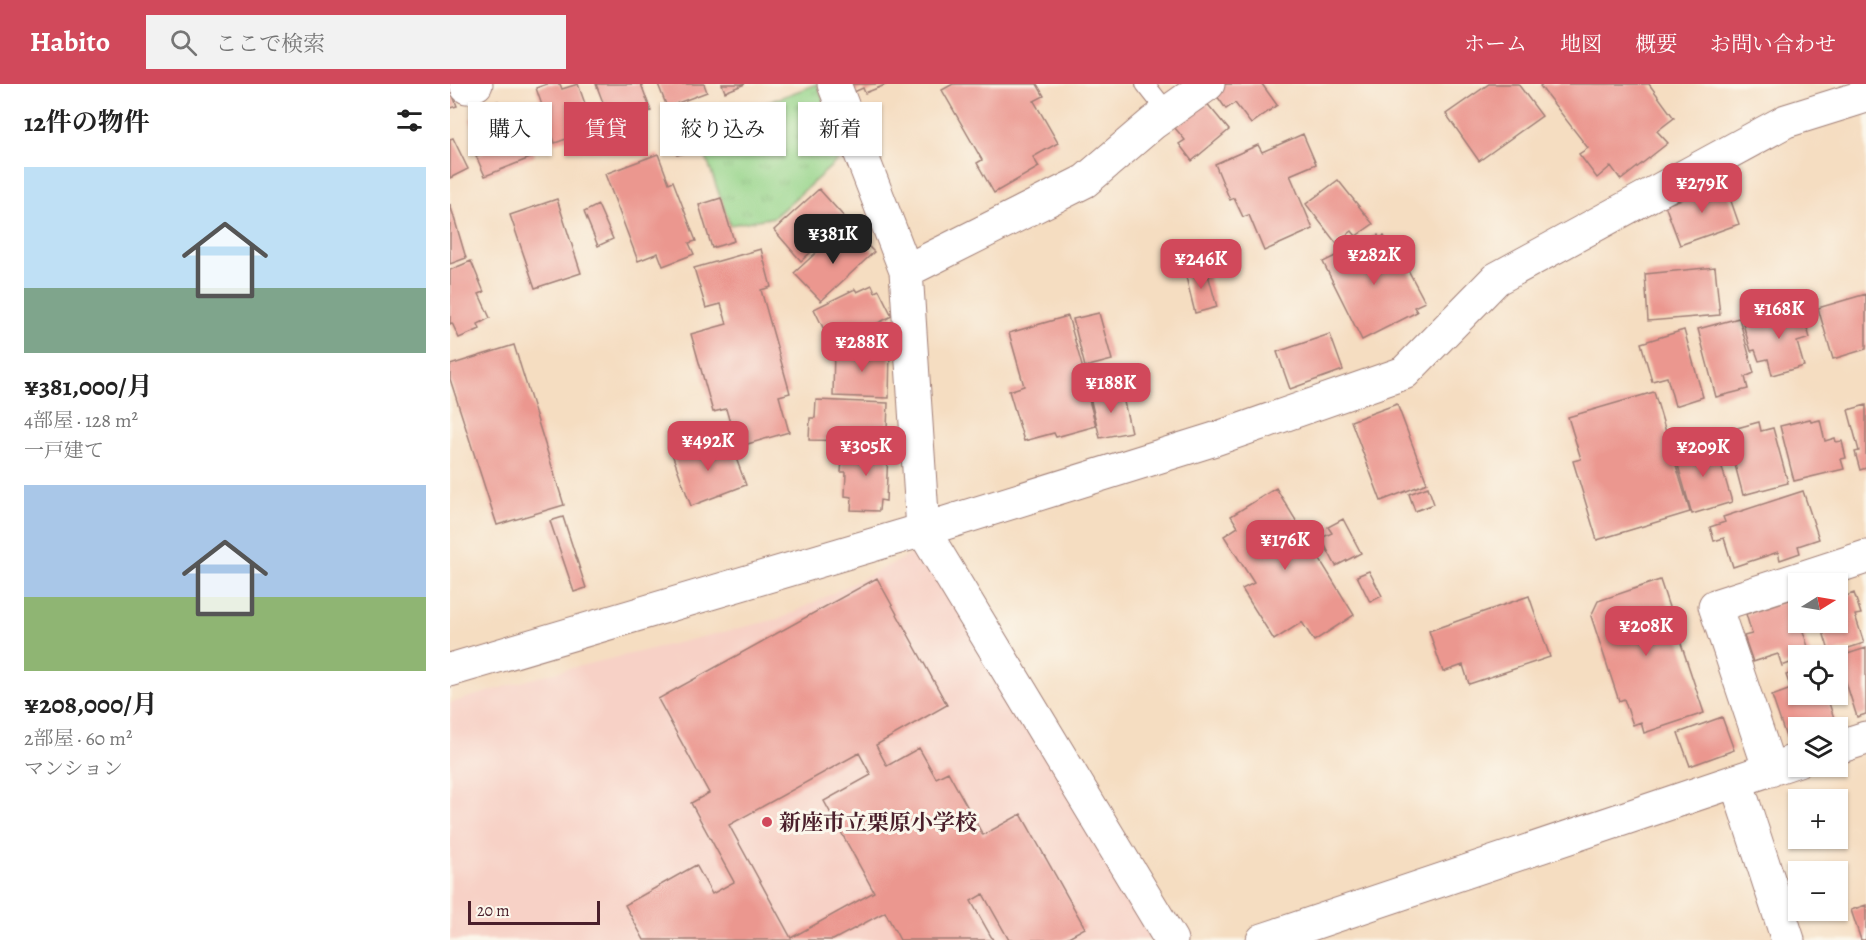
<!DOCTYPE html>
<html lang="ja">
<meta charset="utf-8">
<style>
:root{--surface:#fff;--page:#f2f2f2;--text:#222;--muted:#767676;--accent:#d1495b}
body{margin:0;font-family:Alegreya,"Noto Serif JP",serif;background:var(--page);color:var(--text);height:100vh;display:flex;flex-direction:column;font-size:22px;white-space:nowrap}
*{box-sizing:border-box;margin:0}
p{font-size:20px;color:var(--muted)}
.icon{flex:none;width:33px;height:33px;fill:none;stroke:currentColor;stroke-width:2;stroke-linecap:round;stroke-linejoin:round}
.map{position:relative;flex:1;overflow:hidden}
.side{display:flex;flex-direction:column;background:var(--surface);width:450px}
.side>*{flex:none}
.guide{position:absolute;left:18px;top:18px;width:570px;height:54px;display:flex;gap:12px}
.needle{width:39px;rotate:79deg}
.fabs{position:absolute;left:1338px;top:489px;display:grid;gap:12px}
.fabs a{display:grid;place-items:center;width:60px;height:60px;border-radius:0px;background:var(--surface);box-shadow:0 2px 4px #0004;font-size:30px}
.scale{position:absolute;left:18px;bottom:15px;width:132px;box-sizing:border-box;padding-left:6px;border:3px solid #4a1f2b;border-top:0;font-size:16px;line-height:21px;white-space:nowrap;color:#4a1f2b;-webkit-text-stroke:4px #fbf7ec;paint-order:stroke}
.price{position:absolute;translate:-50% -51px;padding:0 14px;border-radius:12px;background:var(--accent);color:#fff;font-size:20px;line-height:39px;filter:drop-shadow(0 2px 3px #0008)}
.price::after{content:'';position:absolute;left:50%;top:36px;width:18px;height:14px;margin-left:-9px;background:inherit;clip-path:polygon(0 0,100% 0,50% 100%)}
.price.on{background:#222;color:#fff}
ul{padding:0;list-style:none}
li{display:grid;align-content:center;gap:12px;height:318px;padding:0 24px}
li span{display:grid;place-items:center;height:186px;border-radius:0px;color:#555}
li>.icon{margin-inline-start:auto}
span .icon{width:108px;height:108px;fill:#fffc;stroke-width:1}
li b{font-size:26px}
h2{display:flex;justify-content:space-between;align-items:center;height:72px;padding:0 24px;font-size:26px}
.chip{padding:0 21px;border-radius:0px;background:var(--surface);box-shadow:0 2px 4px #0004;font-size:21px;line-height:54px}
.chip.on{background:var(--accent);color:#fff}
header{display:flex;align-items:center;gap:36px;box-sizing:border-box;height:84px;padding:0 30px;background:var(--accent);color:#fff}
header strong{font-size:28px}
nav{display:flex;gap:33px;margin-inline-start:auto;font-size:21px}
.search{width:420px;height:54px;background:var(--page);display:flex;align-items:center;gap:15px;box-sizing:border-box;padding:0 21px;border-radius:0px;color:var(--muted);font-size:22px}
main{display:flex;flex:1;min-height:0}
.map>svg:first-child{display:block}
</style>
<header>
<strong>Habito</strong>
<div class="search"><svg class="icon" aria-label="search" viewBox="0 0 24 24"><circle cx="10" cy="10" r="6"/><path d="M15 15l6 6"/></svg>ここで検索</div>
<nav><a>ホーム</a><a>地図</a><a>概要</a><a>お問い合わせ</a></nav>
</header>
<main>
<section class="side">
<h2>12件の物件<svg class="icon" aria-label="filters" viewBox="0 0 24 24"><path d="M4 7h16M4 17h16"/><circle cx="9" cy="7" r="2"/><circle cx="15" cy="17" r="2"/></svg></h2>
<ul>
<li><span style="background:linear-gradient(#bfe0f5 65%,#7fa58c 0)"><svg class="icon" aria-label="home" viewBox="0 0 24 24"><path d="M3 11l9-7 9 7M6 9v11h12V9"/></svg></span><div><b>¥381,000/月</b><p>4部屋 · 128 m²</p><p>一戸建て</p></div></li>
<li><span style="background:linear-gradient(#a9c7e8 60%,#8fb573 0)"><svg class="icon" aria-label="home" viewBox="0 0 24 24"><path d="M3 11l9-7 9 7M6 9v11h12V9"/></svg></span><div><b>¥208,000/月</b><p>2部屋 · 60 m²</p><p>マンション</p></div></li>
</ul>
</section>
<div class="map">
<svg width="1416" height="856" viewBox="0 0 1416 856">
<defs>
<pattern id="grass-tufts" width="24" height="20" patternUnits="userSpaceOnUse" patternTransform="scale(1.5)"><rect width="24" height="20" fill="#96d48a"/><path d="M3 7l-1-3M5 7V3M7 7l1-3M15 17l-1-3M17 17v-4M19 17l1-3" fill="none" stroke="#83b677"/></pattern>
</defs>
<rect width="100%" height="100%" fill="#fbf7ec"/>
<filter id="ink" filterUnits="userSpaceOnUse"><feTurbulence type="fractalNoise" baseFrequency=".0167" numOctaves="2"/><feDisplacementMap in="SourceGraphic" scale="12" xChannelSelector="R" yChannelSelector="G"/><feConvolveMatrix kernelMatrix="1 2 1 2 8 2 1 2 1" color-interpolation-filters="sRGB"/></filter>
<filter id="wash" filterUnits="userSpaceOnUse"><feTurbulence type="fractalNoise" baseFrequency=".008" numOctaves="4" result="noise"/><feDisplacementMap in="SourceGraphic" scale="24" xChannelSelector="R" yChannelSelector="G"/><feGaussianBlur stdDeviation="1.35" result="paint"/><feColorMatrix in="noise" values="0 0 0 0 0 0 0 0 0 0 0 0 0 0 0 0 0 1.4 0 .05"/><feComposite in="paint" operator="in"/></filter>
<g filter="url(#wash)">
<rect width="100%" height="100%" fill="#f5ddc1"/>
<path fill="#f7d1c6" d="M474,464L704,856H0V619L105,588L332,534Z"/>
<path fill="url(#grass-tufts)" stroke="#707a5a" stroke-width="1.5" d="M367,0L395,70L324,133L280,141L246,45Z"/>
<g id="blocks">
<path fill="#eb978f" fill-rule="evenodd" d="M97,0H110L112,5L128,0L144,45L105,59L86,4Z
M146,0H191L201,27L162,42Z
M208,0H254L257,8L217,23Z
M272,0H295L275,8Z
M402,0H438L415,9L413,4L404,8Z
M503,0H587L594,12L584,17L608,59L583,73L589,83L544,109L527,79L532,76L492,6Z
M763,0H812L827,21L801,40L785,19L776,25L760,2Z
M1039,0H1068L1092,32L1029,77L996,30Z
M1093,0H1199L1224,34L1207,47L1218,59L1171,96L1161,82L1147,94L1129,70L1138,64L1090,2Z
M0,4L7,22L0,24Z
M48,17L60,46L72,41L85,72L35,92L26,72L34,69L20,35L27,32L24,26Z
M755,17L779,46L742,77L729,60L735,56L725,44Z
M853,50L866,80L840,91L863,145L814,167L799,131L793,133L784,114L780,116L765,80L808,61L812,68Z
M240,51L244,67L227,71L224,56Z
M3,54L18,85L0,94V55Z
M208,70L219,99L223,97L246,157L239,159L244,170L213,182L208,169L188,177L155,90Z
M888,96L923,140L906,152L902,147L886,159L856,120Z
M1275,100L1289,140L1230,161L1215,121Z
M369,105L397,136L351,177L324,146Z
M271,114L284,157L262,164L249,121Z
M107,115L131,189L85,204L60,131Z
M0,120L16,174L0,180Z
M148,121L163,155L148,162L134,128Z
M405,149L424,168L371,217L344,189L383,153L391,162Z
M928,151L929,154L934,152L952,187L957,184L975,218L964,223L967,228L912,256L873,178Z
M311,165L321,203L311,206L340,309L329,312L339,348L287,363L276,325L263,328L241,250L277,240L271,220L256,224L244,184Z
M21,177L34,208L29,210L40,234L28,240L30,245L9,254L2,239L0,240V186Z
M756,183L767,223L745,229L735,189Z
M1265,183L1270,231L1198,237L1195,190Z
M422,201L425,208L429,206L442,232L382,262L364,225L405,205L407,208Z
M1416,210V265L1383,275L1368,224Z
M1351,223L1360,254L1347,258L1354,282L1322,291L1318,275L1309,277L1305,266L1301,267L1293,240Z
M649,229L662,276L635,283L623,235Z
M618,232L634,289L632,290L646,342L606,353L604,349L574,357L559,307L574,302L559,249Z
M1289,234L1304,289L1295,293L1298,305L1266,313L1248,245Z
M1234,246L1253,313L1225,322L1217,293L1202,297L1191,259Z
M880,250L893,286L840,305L827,268Z
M64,261L114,421L47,441L0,295V281Z
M384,264L440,266L439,314L383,312Z
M671,305L681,348L650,354L640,313Z
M1204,308L1240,428L1147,456L1123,377L1131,375L1118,333Z
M366,316L438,319L437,345L404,344L403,357L359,356L360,334H365Z
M947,320L977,399L931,417L901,337Z
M1416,321V384L1410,386L1405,368L1409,367L1398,326Z
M1360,335L1361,338L1370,336L1375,357L1385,354L1386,358L1392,357L1396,374L1391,375L1394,385L1344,397L1330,342Z
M1309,338L1311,347L1323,344L1338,399L1293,411L1276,347Z
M264,355L270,371L283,366L296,401L241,422L222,370Z
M1265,359L1282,418L1242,430L1225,371Z
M393,364L438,366L436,417L430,416L429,427L401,426L402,413L395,412L396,388H391Z
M978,403L984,420L965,427L959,410Z
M826,404L904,531L864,557L852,538L824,556L792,505L804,499L774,452L788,443L781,432Z
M1353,407L1369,455L1348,462L1350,469L1330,476L1328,468L1283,483L1274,454L1264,457L1260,443L1275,438L1273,433Z
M113,433L136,504L124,508L100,437Z
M893,435L911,469L886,482L871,454L882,449L878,443Z
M919,487L932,512L920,518L907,492Z
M427,494L497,621L426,661L437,682L469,664L486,694L498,688L533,751L571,730L635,844L613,856H559L533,810L521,817L543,856H450L435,828L383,856H194L175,821L246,781L262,810L284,798L241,719L259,709L208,615ZM409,669L421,691L374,717L424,808L341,854L279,741Z
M1210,496L1254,629L1194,649L1191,638L1183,641L1174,615L1169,617L1141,532L1148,517Z
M1391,500L1396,512L1404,509L1411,530L1405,531L1414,559L1380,570L1370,538H1388V501Z
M1079,512L1100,573L1019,600L1013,581L993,588L979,547Z
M1342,515L1348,538H1350L1361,572H1348V576L1332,582L1328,570L1303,578L1294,552L1302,550L1296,530Z
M1416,564V630L1407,633L1388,573Z
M1348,587V610H1376L1385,637L1365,644H1348V649L1336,653L1322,612L1341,605L1336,591Z
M1272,633L1284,666L1240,682L1228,649Z
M1416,821V856H1411L1401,826Z"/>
</g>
</g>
<g filter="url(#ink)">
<use href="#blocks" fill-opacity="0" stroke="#a07e76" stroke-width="1.5"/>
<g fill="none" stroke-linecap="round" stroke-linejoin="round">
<defs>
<path id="service" d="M695,0L718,29"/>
<path id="minor" d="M16,0L17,3L26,0
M456,187L635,97L703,39L758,0
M0,586L473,446L456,187L384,0
M1388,663L1416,654
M1320,686L1265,522L1416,473
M1286,697L1338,856
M721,856L473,446L765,355L954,289L1046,195L1336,37L1416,12
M813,856L1348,676"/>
</defs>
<use href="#service" stroke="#a07e76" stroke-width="20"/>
<use href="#minor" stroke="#a07e76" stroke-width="35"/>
<use href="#service" stroke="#fff" stroke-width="18"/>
<use href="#minor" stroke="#fff" stroke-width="33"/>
</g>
</g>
<circle fill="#d1495b" stroke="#fbf7ec" stroke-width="2" cx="317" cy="738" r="6"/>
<g text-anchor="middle" stroke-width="6" stroke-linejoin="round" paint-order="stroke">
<g font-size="22" font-weight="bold" fill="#4a1f2b" stroke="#fbf7ec" text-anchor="start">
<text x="329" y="746">新座市立栗原小学校</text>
</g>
</g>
</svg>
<div class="fabs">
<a><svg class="needle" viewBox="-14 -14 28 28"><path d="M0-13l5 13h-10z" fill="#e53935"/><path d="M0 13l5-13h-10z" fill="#767676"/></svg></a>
<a><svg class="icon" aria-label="locate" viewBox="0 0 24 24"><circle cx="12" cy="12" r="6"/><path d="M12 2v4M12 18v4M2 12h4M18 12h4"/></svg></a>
<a><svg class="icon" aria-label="layers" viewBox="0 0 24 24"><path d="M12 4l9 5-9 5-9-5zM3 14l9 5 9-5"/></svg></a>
<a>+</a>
<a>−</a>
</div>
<div class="scale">20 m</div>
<b class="price" style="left:1252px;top:130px">¥279K</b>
<b class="price on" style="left:383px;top:181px">¥381K</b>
<b class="price" style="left:924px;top:202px">¥282K</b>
<b class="price" style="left:751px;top:206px">¥246K</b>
<b class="price" style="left:1329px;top:256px">¥168K</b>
<b class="price" style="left:412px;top:289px">¥288K</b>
<b class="price" style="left:661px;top:330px">¥188K</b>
<b class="price" style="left:258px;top:388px">¥492K</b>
<b class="price" style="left:416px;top:393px">¥305K</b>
<b class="price" style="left:1253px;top:394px">¥209K</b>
<b class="price" style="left:835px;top:487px">¥176K</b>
<b class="price" style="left:1196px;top:573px">¥208K</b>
<div class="guide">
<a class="chip">購入</a>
<a class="chip on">賃貸</a>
<a class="chip">絞り込み</a>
<a class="chip">新着</a>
</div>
</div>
</main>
